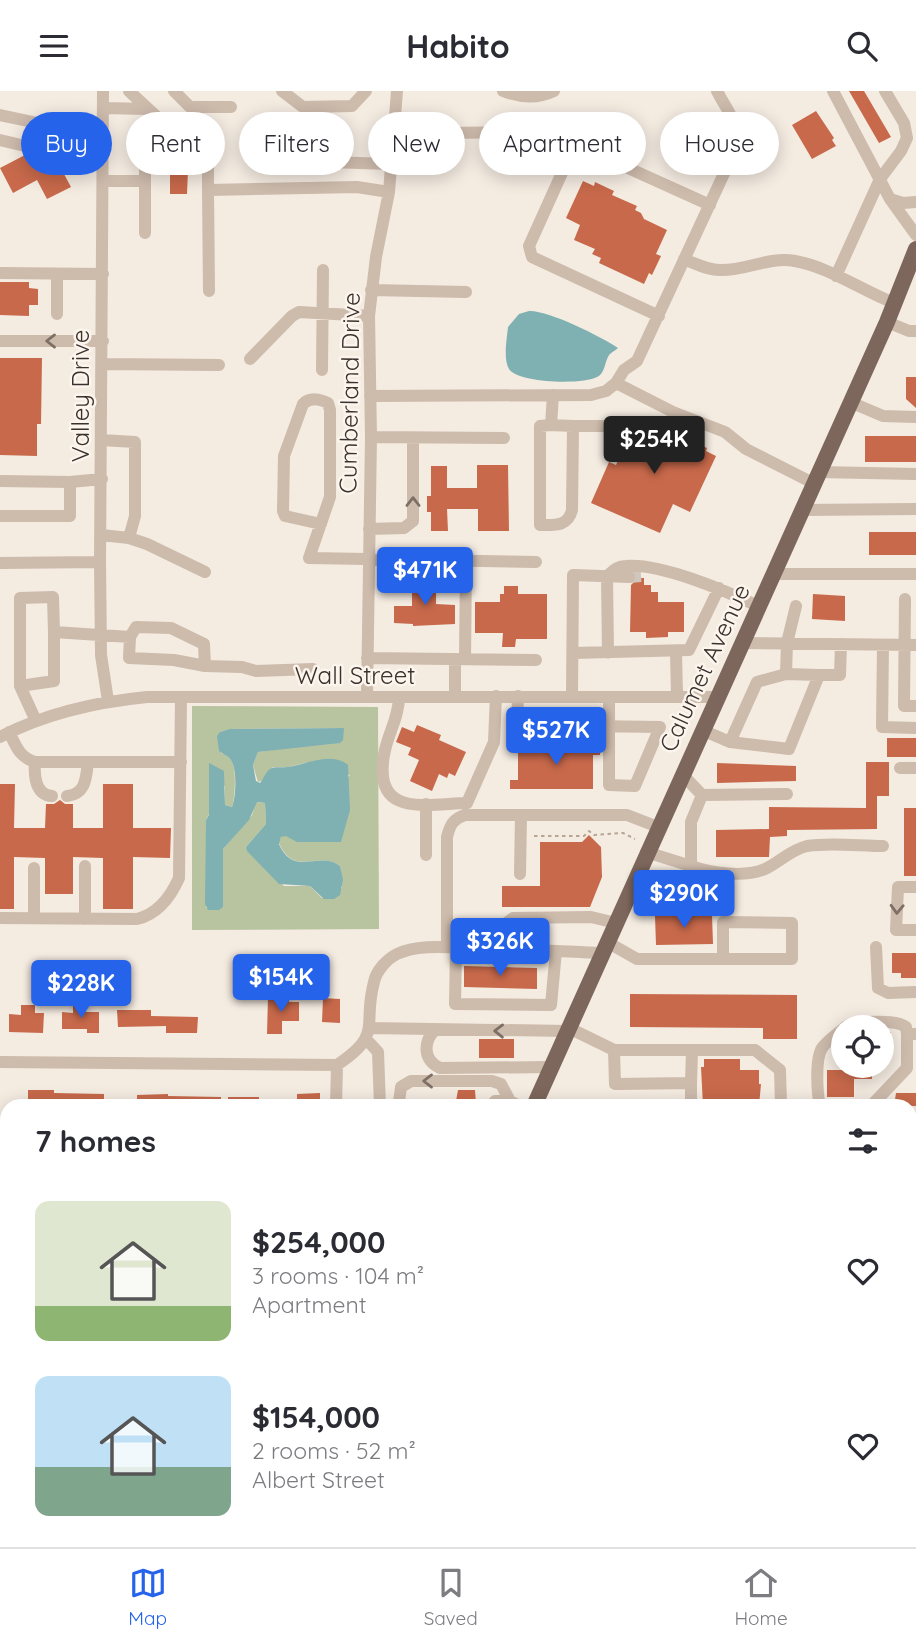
<!DOCTYPE html>
<meta charset="utf-8">
<style>
:root{--surface:#fff;--page:#f2f2f3;--text:#2b2b33;--muted:#7c7c81;--line:#e1e1e2;--accent:#2563eb}
body{margin:0;font-family:Quicksand,sans-serif;background:var(--page);color:var(--text);height:100vh;display:flex;flex-direction:column;font-size:26px;white-space:nowrap}
*{box-sizing:border-box;margin:0}
p{font-size:23px;color:var(--muted)}
.icon{flex:none;width:38px;height:38px;fill:none;stroke:currentColor;stroke-width:2;stroke-linecap:round;stroke-linejoin:round}
.map{position:relative;flex:1;overflow:hidden}
.side{position:absolute;left:0px;top:1008px;width:917px;height:448px;display:flex;flex-direction:column;background:var(--surface);border-radius:21px 21px 0 0;box-shadow:0 4px 18px #0003}
.side>*{flex:none}
.top-card{position:absolute;left:21px;top:21px;width:875px;height:63px;display:flex;gap:14px}
.buttons{position:absolute;left:831px;top:924px;display:grid;gap:14px}
.buttons a{display:grid;place-items:center;width:63px;height:63px;border-radius:50%;background:var(--surface);box-shadow:0 4px 18px #0003;font-size:35px}
.price{position:absolute;translate:-50% -60px;padding:0 16px;border-radius:7px;background:var(--accent);color:#fff;font-size:23px;line-height:46px;filter:drop-shadow(0 2px 4px #0008)}
.price::after{content:'';position:absolute;left:50%;top:42px;width:21px;height:16px;margin-left:-10px;background:inherit;clip-path:polygon(0 0,100% 0,50% 100%)}
.price.active{background:#222;color:#fff}
ul{padding:0;list-style:none}
li{display:flex;align-items:center;gap:21px;height:175px;padding:0 35px}
li span{display:grid;place-items:center;flex:none;width:196px;height:140px;border-radius:14px;color:#555}
li>.icon{margin-inline-start:auto}
span .icon{width:84px;height:84px;fill:#fffc;stroke-width:1}
li b{font-size:30px}
h2{display:flex;justify-content:space-between;align-items:center;height:84px;padding:0 35px;font-size:30px}
.pill{padding:0 24px;border-radius:32px;background:var(--surface);box-shadow:0 4px 18px #0003;font-size:24px;line-height:63px}
.pill.active{background:var(--accent);color:#fff}
header{display:flex;justify-content:space-between;align-items:center;height:91px;padding:0 35px;background:var(--surface);font-size:32px;font-weight:700}
.tab-bar{display:flex;justify-content:space-around;align-items:center;height:98px;border-top:2px solid var(--line);background:var(--surface);font-size:19px;color:var(--muted)}
.tab-bar a{display:grid;justify-items:center;gap:4px}
.tab-bar .active{color:var(--accent)}
.map>svg:first-child{display:block}
</style>
<header><svg class="icon" aria-label="menu" viewBox="0 0 24 24"><path d="M4 6h16M4 12h16M4 18h16"/></svg>Habito<svg class="icon" aria-label="search" viewBox="0 0 24 24"><circle cx="10" cy="10" r="6"/><path d="M15 15l6 6"/></svg></header>
<div class="map">
<svg width="916" height="1456" viewBox="0 0 916 1456">
<rect width="100%" height="100%" fill="#f4ebe1"/>
<path fill="#b8c4a0" fill-rule="evenodd" d="M192,615L378,616L379,838L192,839ZM344,637L331,653C306,653 282,658 258,661L253,674L258,691L264,689L268,680L273,676H288L310,671L350,684L293,748L286,744L281,746L279,752C294,787 319,759 340,775L342,797L322,807L310,795H284L246,756L266,733L265,712L256,711L252,724L223,758V816L206,817V729L225,694V714L232,716C235,708 237,676 231,669C229,666 224,663 221,662L220,641L229,638Z"/>
<path fill="#7fb0b2" d="M529,220C548,219 602,246 618,257C616,259 612,261 610,263C604,270 606,282 597,286C583,294 517,292 509,278C503,268 507,247 508,236L519,223Z
M344,637L343,649L340,652L258,661L253,674L256,690L260,692C264,688 265,681 270,678C274,675 282,677 287,676C306,674 331,660 348,674L350,719L341,751H297L286,745L281,746L279,753C294,787 319,759 340,775L343,789L340,804L334,808H324L310,795L279,793L247,760L246,756L266,733L265,712L257,711L249,729L223,758V816L219,819H208L205,813L206,729L209,724V672L224,680L225,714L232,716C236,706 237,681 232,671C230,666 223,663 219,660L217,645L220,641L229,638Z"/>
<path fill="#c8694b" d="M849,0H864L891,46L879,52Z
M816,20L834,47L832,49L836,55L812,68L792,34Z
M25,64L28,69L34,66L44,68L48,76L58,72L71,96L47,108L37,89L13,102L0,77Z
M170,79H188L187,103H170Z
M583,90L594,95L595,91L614,100L612,104L637,115L635,119L641,122L644,128L667,139L656,163L661,165L652,184L649,182L644,193L599,172L601,167L592,163L595,158L574,149L580,134L566,127Z
M0,191H29V197L38,198V214H29V225L0,224Z
M0,267H42L41,333H37V365L0,364Z
M906,286H916V317L906,308Z
M637,326L707,357L706,360L716,365L690,421L673,413L660,442L591,412L609,371L616,374Z
M865,345H916V371H865Z
M477,374H508L509,440H478V418H447L448,440H431V421H427V405H431V375H447V397H477Z
M869,441H916V464H869Z
M412,487H436V513L455,514V533L413,535V533L394,532V515H412Z
M638,487H644V494H651V501H658V511H684V541H668V546L646,547V541H630L631,494Z
M504,495H518V503H547V548H516L515,556H502L503,542H475V511H500V503H504Z
M813,503L845,505V530L812,528Z
M417,634L441,644L439,649L466,661L455,685L449,682L447,687L439,683L432,700L410,690L419,669L408,664L411,657L396,651L402,636L414,641Z
M887,647H916V666H887Z
M523,650H534V658H574V652H600V664H593V698H510V689H518V659H523Z
M866,671H889V705H877V738L787,739V745L770,746L769,766H716V739L769,738V716L866,717Z
M717,672L796,675V690L717,692Z
M0,693H15L14,737H45L46,713H54L60,709L65,713H73V737H103V693H133V737H171L170,767L133,766V818H103V767L73,766V803H45V767L14,766V818H0Z
M904,717H916V785H904Z
M589,744L601,756L602,786L590,816H502V795H540V751H582Z
M712,824L713,853L656,854L655,825Z
M892,862H916V887H901V882H892Z
M464,875L537,877V898L464,896Z
M107,894H122V911H107Z
M630,903L797,904V948H763V937L630,936Z
M268,906H289V911H299V930H282V943H267Z
M323,907L340,908V932L322,931Z
M21,914H35V922H44L43,942L9,941V923L21,924Z
M73,914H86L85,921H99V942H87V938H62V921L73,922Z
M117,919H151V925L198,926L197,942H166V935L118,936Z
M882,941H891V969H882Z
M479,948H514V967H479Z
M704,968H740V979H759V993H761L759,1015H703L701,976H704Z
M845,975H872V988H854V1006H827V979H845Z
M28,999H54V1002L104,1003V1015H28Z
M458,999H475L476,1013H466V1010H456Z
M320,1002V1015H297V1003Z
M896,1002H916V1015H894Z
M168,1003V1005L221,1006V1015H137V1004Z
M228,1006H259V1015H228Z"/>
<g fill="none" stroke-linecap="round" stroke-linejoin="round">
<path stroke="#cfc6bd" stroke-width="12" stroke-dasharray="12 6" stroke-linecap="butt" d="M629,486L642,485"/>
<path stroke="#b9a596" stroke-width="2" stroke-dasharray="3.5 3.5" stroke-linecap="butt" d="M534,745H584L589,740L594,744L623,742L635,748"/>
<path stroke="#cdbbac" stroke-width="12" d="M103,0L100,471L101,564L108,610
M129,0L157,26
M174,0L190,16H231
M282,0L303,16L352,15L366,0
M503,0C521,7 537,8 554,0
M833,0L890,108L916,144
M103,17L148,18
M0,24L66,38L80,58
M265,38V69L391,73
M395,41L422,44L442,42L527,41
M0,49L68,65L80,58L104,59
M145,50V142
M103,90H145
M208,99V49
M890,108L903,112L916,111
M684,168C696,173 708,179 720,179C746,180 769,165 795,170C829,176 861,199 894,212
M0,182L103,183
M57,183V223
M836,185L880,88L901,60L907,47L904,32L885,0
M371,199L466,201
M209,200L208,99L357,96L389,101
M659,225L532,166L529,155L575,53L710,114
M887,231L909,240H916
M0,250H103
M250,268L292,225L299,221L369,225
M103,273L219,274
M322,279L323,179
M616,292L624,279L637,270L734,61C743,35 728,22 717,0
M370,305L591,304L606,300L616,292L673,321L725,341L746,358L813,392
M850,311L883,325L916,326
M551,334L573,335L572,419C568,436 554,434 540,434V335L551,334L553,304
M573,335H615
M371,346L504,347
M818,381L916,383
M0,390L70,391L102,388
M801,419L916,418
M0,425H70V391
M321,433L285,425L283,420L284,365L303,313C310,306 320,308 328,312L330,319V406L309,467L536,471
M369,438L404,437L413,430V347
M101,444L129,447L135,425V351L101,349
M129,447L147,453L205,481
M0,472L100,471
M773,483H916
M905,508L904,615H916
M741,552L916,554
M883,554L882,636L916,637
M676,561L677,605
M573,562L689,559L719,497
M608,562L607,485C613,480 617,475 626,475C661,472 726,500 758,515
M367,567L536,569
M455,568V605
M465,568L466,471
M205,575L174,569L129,567L130,546L136,536L171,537L204,553L205,575L242,576L256,580L313,578
M819,584H840L841,553
M20,595L54,590V541
M518,605L517,634L660,636L635,695L609,694V606
M572,605L573,484L629,486
M367,606L371,346L369,225L376,166L389,101L397,0
M399,606C399,627 387,644 384,664C373,727 426,713 467,712L494,651L496,605
M36,630L20,595V507L53,506L54,541L130,546
M702,639L730,651L789,658L819,584L786,583L787,552L796,515
M9,641C16,655 19,666 35,671H181
M0,646C46,622 96,611 147,606H717
M730,651L757,591L786,583
M35,671C34,684 35,704 52,705
M900,677H916
M702,704L787,703
M67,705C86,703 86,687 88,671
M426,713V764
M646,761L691,775V731L702,704L682,683
M85,775V828
M691,775C710,782 745,787 765,778C780,771 790,759 807,755C828,751 861,755 883,755
M34,777V827
M520,783L521,724
M916,796H898L896,839H916
M0,827L137,828C158,823 171,805 179,787L181,606
M607,851L637,868H792V832L723,831V868
M447,856V746C450,734 453,728 465,724H627L658,736
M876,856L878,897L888,902L916,901
M456,857L455,913L551,914L556,860
M502,858L505,833L513,827L591,826L616,832
M845,936C856,930 896,928 906,936L907,943
M369,937L567,940
M569,937L614,959H755L780,979L781,1015
M435,939C423,951 423,969 440,977L551,976
M366,948L378,961L380,1015
M614,959L615,993L691,992V1015
M0,971L337,974C384,943 362,935 374,891C376,880 387,868 397,863C420,852 453,857 478,857C519,858 561,860 602,862
M691,992L692,959
M336,1015L337,974
M402,1015L399,1011L401,996L411,990H492L501,993L510,1010
M491,1015L495,1010H510L520,1015
M820,1015C817,1002 815,968 822,957C827,950 837,943 844,937
M871,1015L907,977V943H916
M910,1036H916
M910,1065H916
M0,1166L7,1163
M0,1201L1,1215L7,1229
M0,1258L7,1275
M916,1284V1301
M0,1327H7
M910,1332H916
M147,1449L149,1456
M277,1449L291,1456
M390,1449L395,1455L408,1456
M728,1449V1456
M97,1456L98,1449
M133,1456L134,1449
M460,1456L462,1449"/>
<path stroke="#7d675c" stroke-width="16" d="M534,1015L887,231L916,158
M330,1456L334,1449"/>
</g>
<defs><path id="oneway-chevron" d="M-2-3.5L2.5 0L-2 3.5" fill="none" stroke-width="1.6" stroke-linecap="round" stroke-linejoin="round" transform="scale(1.75)"/></defs>
<g stroke="#7d6f65">
<use href="#oneway-chevron" transform="translate(51 250) rotate(-180)"/>
<use href="#oneway-chevron" transform="translate(413 411) rotate(-90)"/>
<use href="#oneway-chevron" transform="translate(897 818) rotate(92)"/>
<use href="#oneway-chevron" transform="translate(499 940) rotate(-179)"/>
<use href="#oneway-chevron" transform="translate(428 990) rotate(-180)"/>
</g>
<g text-anchor="middle" stroke-width="5" stroke-linejoin="round" paint-order="stroke">
<g font-size="24" fill="#3b302b" stroke="#fbf5ee">
<text transform="translate(350 302) rotate(-89)" y="8">Cumberland Drive</text>
<text transform="translate(81 305) rotate(-90)" y="8">Valley Drive</text>
<text transform="translate(705 577) rotate(-65)" y="8">Calumet Avenue</text>
<text x="355" y="593">Wall Street</text>
</g>
</g>
</svg>
<div class="buttons">
<a><svg class="icon" aria-label="locate" viewBox="0 0 24 24"><circle cx="12" cy="12" r="6"/><path d="M12 2v4M12 18v4M2 12h4M18 12h4"/></svg></a>
</div>
<b class="price active" style="left:654px;top:385px">$254K</b>
<b class="price" style="left:425px;top:516px">$471K</b>
<b class="price" style="left:556px;top:676px">$527K</b>
<b class="price" style="left:684px;top:839px">$290K</b>
<b class="price" style="left:500px;top:887px">$326K</b>
<b class="price" style="left:281px;top:923px">$154K</b>
<b class="price" style="left:81px;top:929px">$228K</b>
<div class="top-card">
<a class="pill active">Buy</a>
<a class="pill">Rent</a>
<a class="pill">Filters</a>
<a class="pill">New</a>
<a class="pill">Apartment</a>
<a class="pill">House</a>
</div>
<section class="side">
<h2>7 homes<svg class="icon" aria-label="filters" viewBox="0 0 24 24"><path d="M4 7h16M4 17h16"/><circle cx="9" cy="7" r="2"/><circle cx="15" cy="17" r="2"/></svg></h2>
<ul>
<li><span style="background:linear-gradient(#dfe7d0 75%,#8fb573 0)"><svg class="icon" aria-label="home" viewBox="0 0 24 24"><path d="M3 11l9-7 9 7M6 9v11h12V9"/></svg></span><div><b>$254,000</b><p>3 rooms · 104 m²</p><p>Apartment</p></div><svg class="icon" aria-label="heart" viewBox="0 0 24 24"><path d="M12 20l-8-8c-3-5 5-10 8-4 3-6 11-1 8 4z"/></svg></li>
<li><span style="background:linear-gradient(#bfe0f5 65%,#7fa58c 0)"><svg class="icon" aria-label="home" viewBox="0 0 24 24"><path d="M3 11l9-7 9 7M6 9v11h12V9"/></svg></span><div><b>$154,000</b><p>2 rooms · 52 m²</p><p>Albert Street</p></div><svg class="icon" aria-label="heart" viewBox="0 0 24 24"><path d="M12 20l-8-8c-3-5 5-10 8-4 3-6 11-1 8 4z"/></svg></li>
</ul>
</section>
</div>
<nav class="tab-bar">
<a class="active"><svg class="icon" aria-label="map" viewBox="0 0 24 24"><path d="M3 6l6-2 6 2 6-2v14l-6 2-6-2-6 2zM9 4v14M15 6v14"/></svg>Map</a>
<a><svg class="icon" aria-label="saved" viewBox="0 0 24 24"><path d="M7 4h10v16l-5-4-5 4z"/></svg>Saved</a>
<a><svg class="icon" aria-label="home" viewBox="0 0 24 24"><path d="M3 11l9-7 9 7M6 9v11h12V9"/></svg>Home</a>
</nav>
